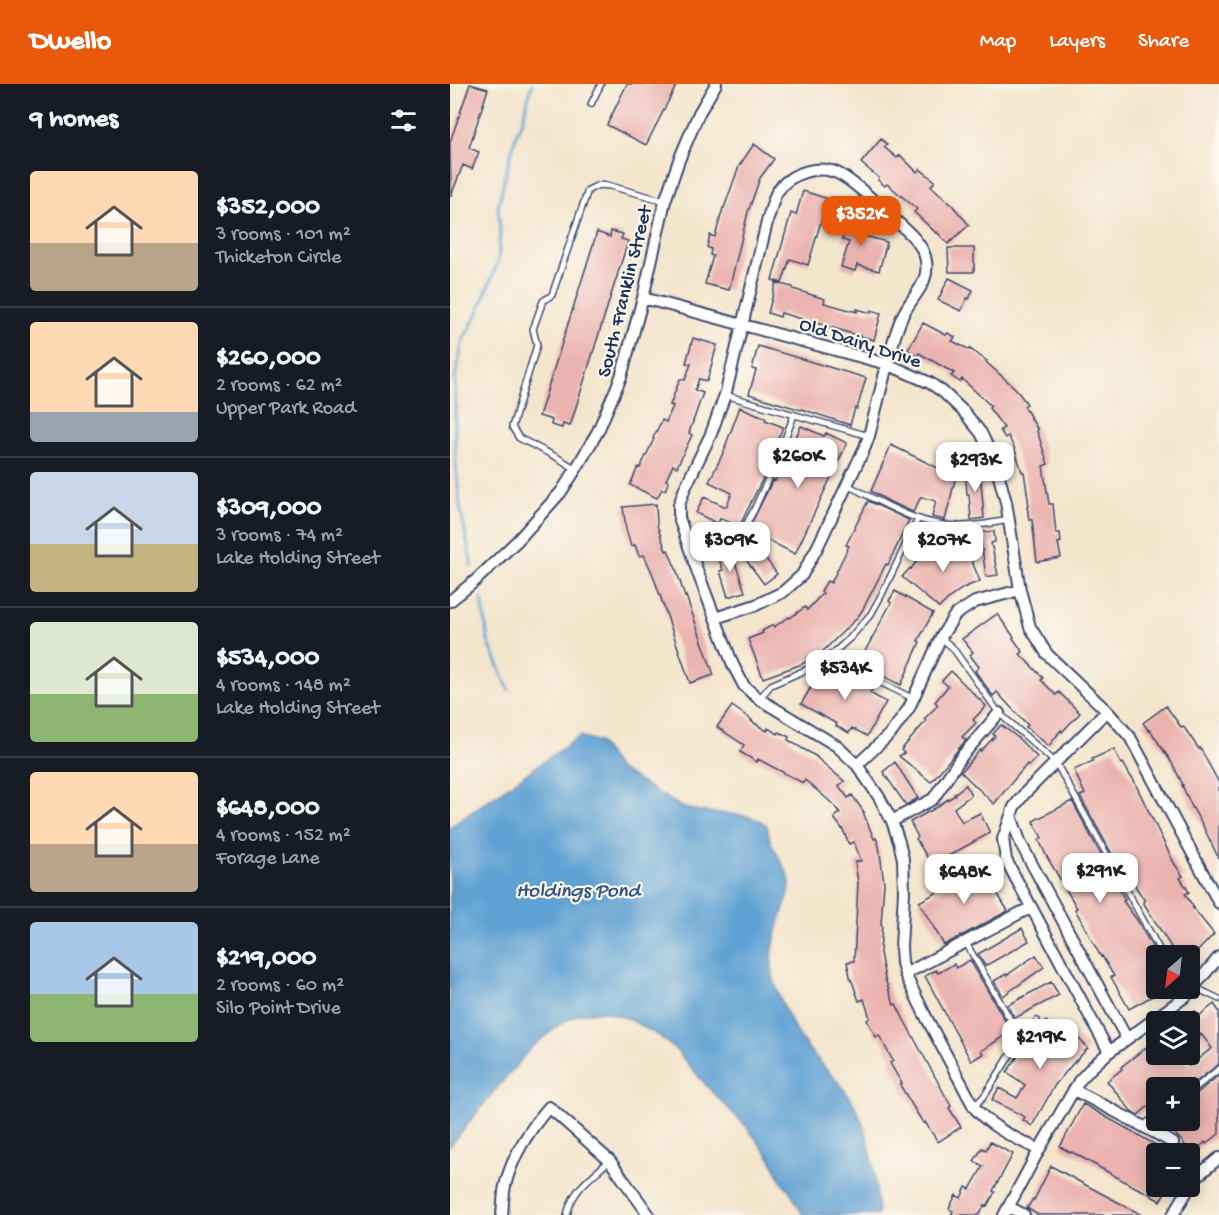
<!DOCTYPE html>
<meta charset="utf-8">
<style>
:root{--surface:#171b24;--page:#242831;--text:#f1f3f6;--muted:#9ea1a6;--line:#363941;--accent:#ea580c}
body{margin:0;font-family:"Gochi Hand",sans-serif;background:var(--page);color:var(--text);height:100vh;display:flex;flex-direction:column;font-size:22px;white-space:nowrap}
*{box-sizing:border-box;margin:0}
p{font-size:20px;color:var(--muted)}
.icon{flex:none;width:33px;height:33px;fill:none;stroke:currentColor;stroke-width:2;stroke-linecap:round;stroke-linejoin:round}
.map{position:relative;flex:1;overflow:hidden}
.panel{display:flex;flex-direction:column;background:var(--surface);width:450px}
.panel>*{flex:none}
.needle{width:39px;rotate:208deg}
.fabs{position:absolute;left:696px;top:861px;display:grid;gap:12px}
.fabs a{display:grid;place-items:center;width:54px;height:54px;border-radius:6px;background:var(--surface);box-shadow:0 3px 15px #0003;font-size:30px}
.price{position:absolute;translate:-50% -51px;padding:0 14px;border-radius:12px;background:#fff;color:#222;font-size:20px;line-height:39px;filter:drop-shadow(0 2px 3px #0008)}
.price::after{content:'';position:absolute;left:50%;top:36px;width:18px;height:14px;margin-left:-9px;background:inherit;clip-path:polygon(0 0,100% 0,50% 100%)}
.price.selected{background:var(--accent);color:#fff}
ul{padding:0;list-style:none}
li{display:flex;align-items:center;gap:18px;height:150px;padding:0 30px}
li+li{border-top:2px solid var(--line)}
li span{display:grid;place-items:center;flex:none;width:168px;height:120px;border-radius:6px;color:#555}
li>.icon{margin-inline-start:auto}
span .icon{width:72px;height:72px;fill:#fffc;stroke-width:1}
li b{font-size:26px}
h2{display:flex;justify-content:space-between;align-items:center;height:72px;padding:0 30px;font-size:26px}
header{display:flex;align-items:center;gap:36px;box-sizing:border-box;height:84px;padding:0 30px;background:var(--accent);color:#fff}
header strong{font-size:28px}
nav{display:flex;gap:33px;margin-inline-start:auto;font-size:21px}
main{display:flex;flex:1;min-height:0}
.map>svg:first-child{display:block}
</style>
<header>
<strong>Dwello</strong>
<nav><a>Map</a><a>Layers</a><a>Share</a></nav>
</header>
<main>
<section class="panel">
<h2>9 homes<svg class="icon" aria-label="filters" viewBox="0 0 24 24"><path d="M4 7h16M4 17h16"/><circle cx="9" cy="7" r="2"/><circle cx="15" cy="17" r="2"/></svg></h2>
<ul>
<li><span style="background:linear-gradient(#ffd9b3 60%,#b9a48a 0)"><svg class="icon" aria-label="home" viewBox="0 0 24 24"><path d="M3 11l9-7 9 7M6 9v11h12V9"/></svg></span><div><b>$352,000</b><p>3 rooms · 101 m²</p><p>Thicketon Circle</p></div></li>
<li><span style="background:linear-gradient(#ffd9b3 75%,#9aa5b1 0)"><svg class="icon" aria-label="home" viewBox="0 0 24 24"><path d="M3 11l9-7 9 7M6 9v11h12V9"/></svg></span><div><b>$260,000</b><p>2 rooms · 62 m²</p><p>Upper Park Road</p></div></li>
<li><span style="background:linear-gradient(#c9d6e8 60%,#c2b280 0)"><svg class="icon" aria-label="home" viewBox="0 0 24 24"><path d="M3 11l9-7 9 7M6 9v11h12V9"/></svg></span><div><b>$309,000</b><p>3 rooms · 74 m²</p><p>Lake Holding Street</p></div></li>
<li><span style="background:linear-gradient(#dfe7d0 60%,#8fb573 0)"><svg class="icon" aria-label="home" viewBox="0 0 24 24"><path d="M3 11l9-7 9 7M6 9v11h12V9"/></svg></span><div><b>$534,000</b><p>4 rooms · 148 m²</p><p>Lake Holding Street</p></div></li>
<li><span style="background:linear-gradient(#ffd9b3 60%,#b9a48a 0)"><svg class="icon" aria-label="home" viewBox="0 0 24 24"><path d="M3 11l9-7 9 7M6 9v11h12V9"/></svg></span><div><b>$648,000</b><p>4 rooms · 152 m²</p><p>Forage Lane</p></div></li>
<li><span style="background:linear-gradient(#a9c7e8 60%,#8fb573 0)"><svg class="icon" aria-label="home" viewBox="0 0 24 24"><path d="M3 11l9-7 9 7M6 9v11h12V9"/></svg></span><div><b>$219,000</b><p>2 rooms · 60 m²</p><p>Silo Point Drive</p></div></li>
</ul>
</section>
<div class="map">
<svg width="769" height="1131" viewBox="0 0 769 1131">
<rect width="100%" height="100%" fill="#fbf7ec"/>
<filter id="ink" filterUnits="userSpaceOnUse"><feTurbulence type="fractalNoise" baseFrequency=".0167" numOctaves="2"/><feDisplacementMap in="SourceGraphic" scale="12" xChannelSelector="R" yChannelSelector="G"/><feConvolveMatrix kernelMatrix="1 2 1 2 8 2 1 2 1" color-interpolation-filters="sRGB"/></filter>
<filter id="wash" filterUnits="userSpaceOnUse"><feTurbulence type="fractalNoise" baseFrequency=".008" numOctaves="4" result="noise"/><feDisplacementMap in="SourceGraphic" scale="24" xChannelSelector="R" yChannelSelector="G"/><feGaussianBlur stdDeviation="1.35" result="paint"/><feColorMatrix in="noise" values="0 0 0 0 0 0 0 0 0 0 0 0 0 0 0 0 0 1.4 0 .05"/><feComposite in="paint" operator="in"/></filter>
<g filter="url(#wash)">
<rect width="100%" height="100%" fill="#f4e5cd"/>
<path fill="#5fa1d3" stroke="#3d6898" stroke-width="1.5" d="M130,652L149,658L168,685L232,723C257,733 295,724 317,741C318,747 319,754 321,759C326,770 340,789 340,800C340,809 336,818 333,827C325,851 317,877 326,903C333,923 342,943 355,960C370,981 391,997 404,1020C422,1053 426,1094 428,1131H353L340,1107L332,1098L321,1075L296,1042L261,1007L227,967L208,951L177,934L153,927L129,930L113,938L81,964L41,1011L0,1062V743Z"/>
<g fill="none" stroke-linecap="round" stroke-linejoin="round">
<path stroke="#5fa1d3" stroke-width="3" d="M22,482L10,423L5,369V294L13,256L28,229L48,178L50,146L48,123L54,96L66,51L73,35L82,0
M32,515L38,557L59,606"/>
</g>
<g id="blocks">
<path fill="#ebb3af" d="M20,0L38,5L19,64L29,68L22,85L13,81L1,112L0,58Z
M177,0H227L196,61L157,41Z
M431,55L437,60L434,63L447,74L450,71L467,88L470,85L485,97L481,102L502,121L519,141L498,160L487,148L486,149L464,128L467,125L437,100L435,102L428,96L429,94L411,79Z
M304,60L324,75L310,94L298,128L279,206L255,200L263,172L260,171L261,165L257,163L260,151L265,153L273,124H274L289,82Z
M353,107L385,117L379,136L372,134L358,181L340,175L332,199L322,196L341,129L346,131Z
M400,129L415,133L410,151L437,158L429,187L407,181L405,187L391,183L399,158L392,156Z
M161,147L173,150L171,155L178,157L120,342L113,340L112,344L101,341L102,336L89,332L147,148L160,153Z
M498,164H524V188H499Z
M499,194L523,206L519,215L517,214L511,227L488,216Z
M326,199L343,203V205L375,215L374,219L407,228V225L421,229V226L431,229L424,256L331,229L330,233L318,229Z
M473,239L496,251L498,249L505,253L502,257L520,266V265L537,277L536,278L565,304L577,320L574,322L588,346L587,347L598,380L593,382L599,420H603L606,449H610L611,458L608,459L611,474L587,478L582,436H579L577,422H579L574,388H572L564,363L558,352L555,354L550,346L554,344L539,324L541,322L512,295L510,298L501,292L504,289L469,269L467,272L458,266Z
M243,254L267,261L257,297L249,295L245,306L253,309L239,349L242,351L227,383L223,381L216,396L219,397L215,406L212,405L207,414L180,401L188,383L190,384L204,355L203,354L212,336L216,338L223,322L220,321L230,295L235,296L241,280L236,279Z
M308,262L416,294L407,325L405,324L400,341L352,325L351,326L299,310L306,286L302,285Z
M290,323L316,334L315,336L333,343L313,391L314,392L289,443L270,434L268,440L246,429L254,413L276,423L282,409L259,398L276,363H275Z
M351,342L374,352L376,349L397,359L345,470L298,446L323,396L325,397Z
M441,361L488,384L507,388L495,436L482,433L486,417L471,413L463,428L440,418L421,407Z
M530,384L534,434L521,436L519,410H517L515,385Z
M418,417L459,436L438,481L436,480L413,525L407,534L371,569L352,580L313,594L298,555L313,549L312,547L323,541L324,543L339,533L340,534L355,523L357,526L373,509L371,507L377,497L381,499L391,478L399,462L396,461Z
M206,420L207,441L216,467L218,466L226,485L235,513L236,512L264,591L240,599L203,491L194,471L189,472L185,461L181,462L176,445L173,423Z
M544,447L545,458L541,459L548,491L536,493L530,449Z
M498,450L512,451L510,471L518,468L530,497L513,504L498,515L489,524L452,493L460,484L461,485L474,467L496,482Z
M299,451L327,490L314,500L285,461Z
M280,463L295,508L278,513L270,487L273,486L266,467Z
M445,507L483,529L468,557L470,558L451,601L431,591L430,593L407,582L441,519L439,517Z
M547,530L564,553L563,554L573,568L570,570L593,594L591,596L606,611L609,608L630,629L612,648L611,646L599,662L576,643L578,641L567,630L547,608L543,612L525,587L529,583L520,571L523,568L512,555Z
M377,582L393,590L394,588L402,593L403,590L425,601L420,609L436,618L417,652L402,644L399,649L386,642L387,640L351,620L364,598L367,599Z
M501,587L536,622L523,636L526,639L512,653L516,656L481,698L449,672L454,669L451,666L476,637L474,635L488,621L485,618L498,602L492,597Z
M282,622L302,636L301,637L317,647L318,644L328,650L329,648L339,653L338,656L367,673V674L394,697L389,702L398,714L402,711L414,728H413L424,755L426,754L429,762L434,799L431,840L432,841L430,869L435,895L444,921L446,920L454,936L501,1022L499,1024L511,1043L488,1058L475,1038L473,1039L450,1001L452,1000L440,979L443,977L429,951L426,953L417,936L420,934L414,915L409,917L402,897H401L397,878L404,877L408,799L405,778L411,777L404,758L399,760L393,746L384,734L390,729L384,721L355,696L353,699L308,675L307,678L290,668L294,661L267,643Z
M716,622L731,643L733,642L749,665L750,664L769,699V775L752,740L742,723L732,701H733L722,679L700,646L699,647L693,639Z
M551,641L567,653L587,673L578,682L577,680L544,720L511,688L530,666L531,667L545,652L543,650Z
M664,665L671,680L673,679L681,693H682L724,779L733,792L730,794L739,808L735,810L744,824H743L764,850L743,872H718L716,867L721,863L693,818L695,817L687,805L670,771L665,775L662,770L630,712L635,710L624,686L643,677L642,675Z
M445,678L468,714L456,721L433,688Z
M516,701L521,711L504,724L512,738L530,729L540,749L482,781L466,755L468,753L460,738L489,722V721L505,711L504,710Z
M622,717L675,816L673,817L687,836L707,872L706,906L708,909L679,925L661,893L664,892L652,872L651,873L625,825L627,824L597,773L589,756L592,754L583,737Z
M538,781L549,802L544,804L558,827L494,861L469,818Z
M572,844L579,857L535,882L528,870Z
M586,871L594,883L553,912L544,897L556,890L557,891Z
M520,876L556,938L554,940L559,949L531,967L533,970L521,977L475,892L486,886L488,889L504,880L506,884Z
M601,898L609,911L565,934L558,921Z
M764,920L769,927V980L738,1004H706V1027L701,1020L688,1031L682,1028L657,997L672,985L671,983L698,962L699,964L706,958V970H729L739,982L762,964L751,950L740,960V938H732L745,927L749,932Z
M596,937L609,948L612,945L625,957L628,954L638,964L625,978V977L605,1001L582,1042L573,1036L575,1033L542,1016L549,1004L567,1014L575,1001L557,988L572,966Z
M769,991V1050L756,1060L755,1058L743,1070L713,1036H740V1015Z
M633,1020L722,1070H706V1102H719L710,1117L700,1111V1110L681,1101L622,1068L621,1069L610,1063Z
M540,1058L563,1070L543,1107L545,1108L537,1122L535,1121L529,1131H501L503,1127L499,1125L506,1111L511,1114L516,1103L520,1105L533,1082L524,1077L532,1064L536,1066Z
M601,1082L630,1098L692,1131H588L577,1124L583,1115L584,1116Z"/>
</g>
</g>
<g filter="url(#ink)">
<use href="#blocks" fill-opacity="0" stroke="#3c4a6f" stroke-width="1.5"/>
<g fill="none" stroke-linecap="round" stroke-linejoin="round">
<defs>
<path id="lane" d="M141,20L151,0
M275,311L419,352
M126,385L108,374L69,354L62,343L87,261L83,245L93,217L102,211L138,106L149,101L160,102L215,117
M397,401C434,419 469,443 512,442C527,442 543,439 558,436
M240,467L275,457L292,448L304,426L329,371L344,331
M491,554L502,563L549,629L606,679L713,872
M384,569L395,581L464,615
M309,615L321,601L367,581L382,570L400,554L421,530L432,510L468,435
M516,859L571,954
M744,903L769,915
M740,1008L769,985
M524,1023L535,1011L571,954L587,937
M694,1041L706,1032
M117,1131C123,1104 140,1095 159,1077"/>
<path id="street" d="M193,214L437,280L480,299L493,308L514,328L531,349L545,378L556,418L570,506L580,543L597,570L657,627L680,653L769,819
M0,517L25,497L68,456L111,408L126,385L148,347L171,293L193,214L215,117L229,76L249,29L266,0
M265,534L306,521L333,508L352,491L368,462L415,363L419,352C425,328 431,305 437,281C441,265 445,249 452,233C461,212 480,201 476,177C474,158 450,141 437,129C423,116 408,101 391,91C371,79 340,88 327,108C323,115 321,126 318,134L276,308L261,350L235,404L229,421V434L248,489L283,581L294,602L309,615L387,662L407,681L429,713L442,737L449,758L453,775L454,807L451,863L452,879L455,890L475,931L524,1023C541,1044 566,1054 589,1066
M657,627L575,709L564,723L553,755L556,776L659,968
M407,681L442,648L459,624L491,553L505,531L525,518L570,506
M561,732L571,760L677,955
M442,737L483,715L512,672L549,629
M455,890L572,828L582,824
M624,1006C657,1023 690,1040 723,1059
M559,1123L574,1131
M52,1131C53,1122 53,1111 55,1102C62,1072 79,1046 99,1023L160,1077L199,1131
M554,1131L589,1066L629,997L642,983L659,968L736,912L769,873
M723,1131L745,1094L769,1074"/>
</defs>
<use href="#lane" stroke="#3c4a6f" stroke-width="8"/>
<use href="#street" stroke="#3c4a6f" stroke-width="14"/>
<use href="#lane" stroke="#fff" stroke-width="5"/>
<use href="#street" stroke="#fff" stroke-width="10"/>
</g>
</g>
<g text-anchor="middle" stroke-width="4.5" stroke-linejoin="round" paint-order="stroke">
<g font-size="20" fill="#1b2f5e" stroke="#fbf7ec">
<text transform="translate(173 207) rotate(-76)" y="7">South Franklin Street</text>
<text transform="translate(411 257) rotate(18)" y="7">Old Dairy Drive</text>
</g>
<g font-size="21" font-style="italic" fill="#335787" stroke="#fbf7ec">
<text x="128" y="812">Holdings Pond</text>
</g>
</g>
</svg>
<div class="fabs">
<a><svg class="needle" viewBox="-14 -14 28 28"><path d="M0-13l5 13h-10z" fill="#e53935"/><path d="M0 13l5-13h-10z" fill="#9ea1a6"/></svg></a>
<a><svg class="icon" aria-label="layers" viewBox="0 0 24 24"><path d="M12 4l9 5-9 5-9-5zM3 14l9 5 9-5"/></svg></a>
<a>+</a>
<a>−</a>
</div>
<b class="price selected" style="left:411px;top:163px">$352K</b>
<b class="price" style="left:348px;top:405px">$260K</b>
<b class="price" style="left:525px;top:409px">$293K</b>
<b class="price" style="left:280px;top:489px">$309K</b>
<b class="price" style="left:493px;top:489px">$207K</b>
<b class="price" style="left:395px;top:617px">$534K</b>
<b class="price" style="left:650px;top:820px">$291K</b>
<b class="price" style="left:514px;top:821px">$648K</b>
<b class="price" style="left:590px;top:986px">$219K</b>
</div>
</main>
